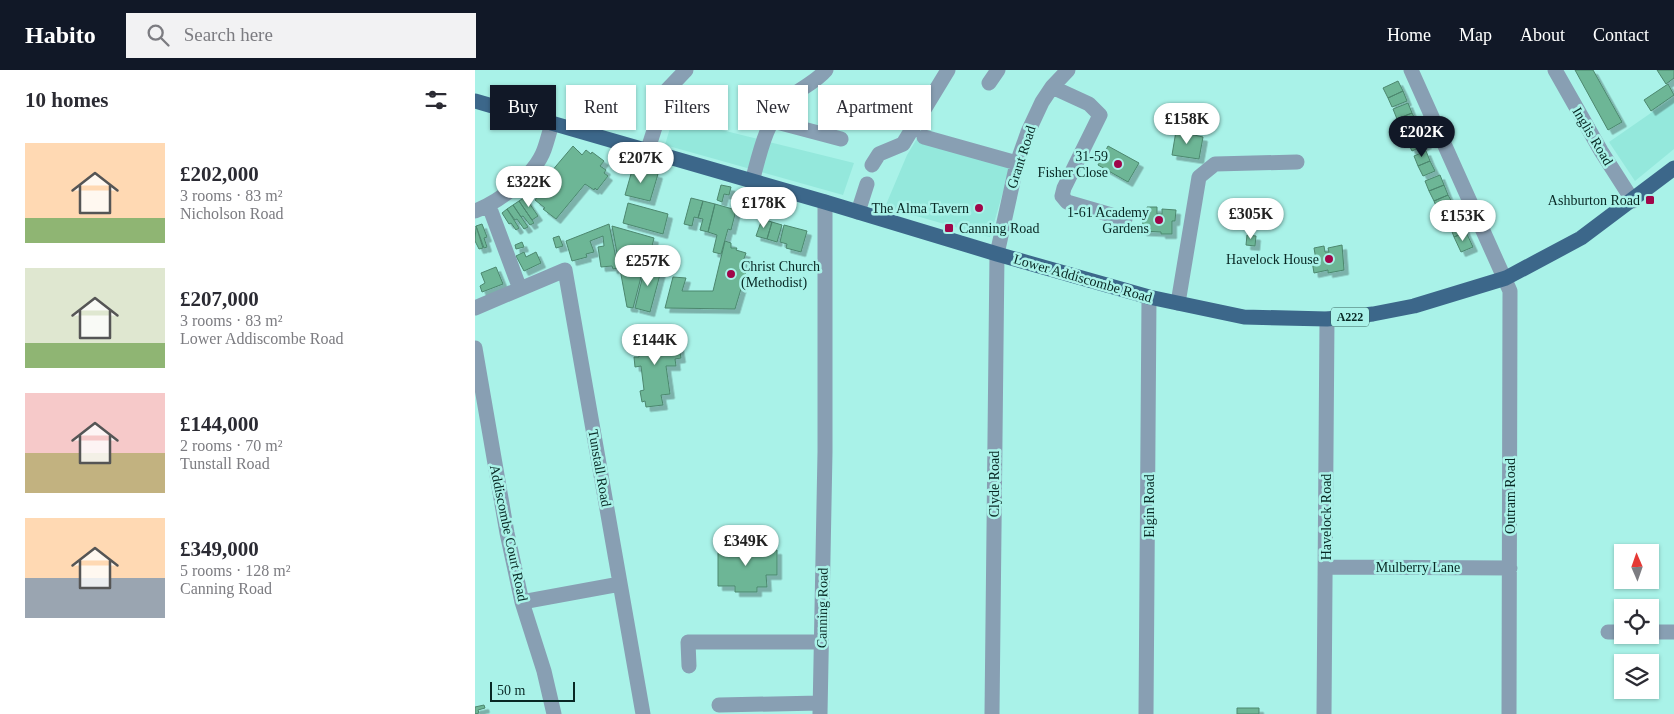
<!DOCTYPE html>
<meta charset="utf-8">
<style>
:root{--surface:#fff;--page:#f2f2f3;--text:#2b2b33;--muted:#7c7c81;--accent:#111827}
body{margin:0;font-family:Georgia,serif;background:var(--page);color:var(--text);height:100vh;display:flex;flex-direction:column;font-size:19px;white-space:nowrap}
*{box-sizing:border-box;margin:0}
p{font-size:16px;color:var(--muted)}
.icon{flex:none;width:28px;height:28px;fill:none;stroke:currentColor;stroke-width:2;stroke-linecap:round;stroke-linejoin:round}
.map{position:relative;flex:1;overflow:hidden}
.sheet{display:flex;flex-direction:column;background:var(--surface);width:475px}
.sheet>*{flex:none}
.guide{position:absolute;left:15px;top:15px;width:475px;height:45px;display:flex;gap:10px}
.needle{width:32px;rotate:358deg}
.buttons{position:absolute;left:1139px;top:474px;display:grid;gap:10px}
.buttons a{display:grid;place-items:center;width:45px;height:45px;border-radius:0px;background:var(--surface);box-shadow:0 1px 4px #0004;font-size:25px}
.scale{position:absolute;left:15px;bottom:12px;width:85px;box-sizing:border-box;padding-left:5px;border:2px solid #082824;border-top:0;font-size:14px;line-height:18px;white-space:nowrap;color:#082824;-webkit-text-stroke:4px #a9f2e8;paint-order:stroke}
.price{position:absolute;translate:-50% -42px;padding:0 11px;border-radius:18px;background:#fff;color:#222;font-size:16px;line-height:32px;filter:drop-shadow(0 1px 2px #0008)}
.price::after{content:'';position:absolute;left:50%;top:30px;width:15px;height:11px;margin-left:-8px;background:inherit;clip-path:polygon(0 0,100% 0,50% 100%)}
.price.on{background:var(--accent);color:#fff}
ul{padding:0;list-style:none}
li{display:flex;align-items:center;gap:15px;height:125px;padding:0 25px}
li span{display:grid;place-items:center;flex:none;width:140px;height:100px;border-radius:0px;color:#555}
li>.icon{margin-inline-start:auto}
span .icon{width:60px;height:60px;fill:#fffc;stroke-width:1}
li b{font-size:21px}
h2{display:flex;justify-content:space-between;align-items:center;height:60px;padding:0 25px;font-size:21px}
.chip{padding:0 18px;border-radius:0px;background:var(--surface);box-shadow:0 1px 4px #0004;font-size:18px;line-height:45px}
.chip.on{background:var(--accent);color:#fff}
header{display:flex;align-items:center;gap:30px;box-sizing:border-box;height:70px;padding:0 25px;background:var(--accent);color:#fff}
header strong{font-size:24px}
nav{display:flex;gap:28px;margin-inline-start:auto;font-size:18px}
.search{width:350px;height:45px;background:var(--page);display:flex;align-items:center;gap:12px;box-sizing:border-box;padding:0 18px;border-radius:0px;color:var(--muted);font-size:19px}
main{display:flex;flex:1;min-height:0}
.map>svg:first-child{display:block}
</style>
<header>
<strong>Habito</strong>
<div class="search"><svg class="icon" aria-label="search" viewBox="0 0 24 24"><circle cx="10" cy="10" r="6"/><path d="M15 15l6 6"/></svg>Search here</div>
<nav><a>Home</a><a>Map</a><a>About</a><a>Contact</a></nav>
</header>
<main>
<section class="sheet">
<h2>10 homes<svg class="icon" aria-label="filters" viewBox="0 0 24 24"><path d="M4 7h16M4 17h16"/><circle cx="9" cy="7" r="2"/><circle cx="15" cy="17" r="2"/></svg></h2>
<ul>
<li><span style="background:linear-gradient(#ffd9b3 75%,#8fb573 0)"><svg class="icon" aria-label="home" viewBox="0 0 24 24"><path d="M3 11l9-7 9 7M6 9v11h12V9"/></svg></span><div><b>£202,000</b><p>3 rooms · 83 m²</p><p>Nicholson Road</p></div></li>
<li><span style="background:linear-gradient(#dfe7d0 75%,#8fb573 0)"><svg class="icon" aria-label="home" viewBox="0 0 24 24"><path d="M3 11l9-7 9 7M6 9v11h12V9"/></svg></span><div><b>£207,000</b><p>3 rooms · 83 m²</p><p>Lower Addiscombe Road</p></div></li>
<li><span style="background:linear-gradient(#f6c9c9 60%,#c2b280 0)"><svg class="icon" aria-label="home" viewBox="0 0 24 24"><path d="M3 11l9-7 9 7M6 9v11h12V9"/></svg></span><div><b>£144,000</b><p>2 rooms · 70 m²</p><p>Tunstall Road</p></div></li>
<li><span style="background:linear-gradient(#ffd9b3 60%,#9aa5b1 0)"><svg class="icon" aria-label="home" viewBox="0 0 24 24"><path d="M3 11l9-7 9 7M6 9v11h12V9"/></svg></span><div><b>£349,000</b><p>5 rooms · 128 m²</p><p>Canning Road</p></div></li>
</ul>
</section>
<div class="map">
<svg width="1199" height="644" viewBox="0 0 1199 644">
<defs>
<filter id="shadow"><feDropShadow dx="4.5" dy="4.5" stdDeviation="0" flood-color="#0004"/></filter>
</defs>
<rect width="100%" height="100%" fill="#a9f2e8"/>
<path fill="#94e8dc" d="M1199,27V79L1160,111L1134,72Z
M198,48L379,93L368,125L190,75Z
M443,67L536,94L515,167L410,137L432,85Z"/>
<path fill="#d7abb4" d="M273,123L296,130L293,141L270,135Z"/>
<path fill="#6db696" stroke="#4c876e" filter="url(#shadow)" d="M1100,0H1118L1147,52L1133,60Z
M1182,0H1199V8L1191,14Z
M923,11L928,21L913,28L908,18Z
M1193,14L1199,25L1176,41L1169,30Z
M928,21L932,31L917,37L913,28Z
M933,33L937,43L922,49L918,39Z
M937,43L942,53L927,59L922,49Z
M942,55L947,64L932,71L928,62Z
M701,61L728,67L724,89L697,85Z
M947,64L952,74L937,81L932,71Z
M98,76L107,85L111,80L116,84L117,82L129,91L125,96L131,100L129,103L133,106L122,120L120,118L119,120L110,114L81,149L68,139L70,138L60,130L63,126L59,122Z
M633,76L664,93L653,112L623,95Z
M951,81L955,91L943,96L939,86Z
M955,91L960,101L948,106L943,96Z
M158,97L183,104L175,131L150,125Z
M965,105L969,115L954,121L950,111Z
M246,115L256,117L254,125L249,124L247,132L242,130Z
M969,115L973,125L959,131L954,121Z
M973,125L978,134L963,141L959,131Z
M50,127L63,146L57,150L44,131Z
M216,128L228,131L223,148L219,147L217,156L209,154Z
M44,131L59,153L55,155L48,146L46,147L38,135Z
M228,131L240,134L233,162L225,160L228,149L223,148Z
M153,133L193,144L188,164L148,153Z
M240,134L261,140L256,160L253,159L246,184L238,182L242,165L233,162Z
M38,135L53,157L49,159L42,149L40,150L32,139Z
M672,137H682V144H687V139L701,140L700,151H697V164H686V162L667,161L668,149H672Z
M32,139L44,158L41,160L36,153L34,154L27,143Z
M984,146L991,162L979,167L973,151Z
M287,149L297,152L292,169L281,166Z
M297,152L307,155L302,172L292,169Z
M7,154L12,167L9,168L12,177L9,178L1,156Z
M134,154L143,198L138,199L137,196L126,197L123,177L129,176L128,166L115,171L119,182L111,184L112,187L97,191L91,171Z
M309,155L332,161L326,182L311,178L312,174L305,172Z
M1,156L8,178L4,179L0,171Z
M137,156L179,168L175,184H172L158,238L152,237Z
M991,162L998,177L986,182L979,167Z
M772,165L781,166L780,176L771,175Z
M84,166L88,176L81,178L78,168Z
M250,171L256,173V178H262L261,180L271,183L265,200L271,202L260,239L190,238L198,207L211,208L207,221H238Z
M47,172L49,177L41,179L40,175Z
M867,175L869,200L853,203V200L839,203L837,191L841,190L839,178L849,176L850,182H854L853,178Z
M49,182L51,187L61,182L66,193L49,201L41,186Z
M178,182L190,186L188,196L171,192L172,184L178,185Z
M171,193L187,197L175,242L160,238Z
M21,197L28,214L7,222L5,216L10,213L6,203Z
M185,260L186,266H192L193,277L204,276L206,288L200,289L201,296H191L195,324L186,325L188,335L171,337L170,331L167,332L165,321L169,320L166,296L160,297L159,287H164L163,268L171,267L170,262Z
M261,474H282V480H302V505H291L292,517H282V522H260V516H243V478H261Z
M9,635L10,638L3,640L4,643L0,644V637Z
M762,638H784V644H762Z"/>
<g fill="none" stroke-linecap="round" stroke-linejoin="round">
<path stroke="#889fb3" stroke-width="15" d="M936,0L1035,221L1034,644
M1080,0L1126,81L1158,131
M514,13L523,0
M577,17L614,34L625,45L589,118L587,126L592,132L650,149
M298,51L366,69
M449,67L542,93
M172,82L192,20L211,0
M397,95L404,84L428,74L473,0
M277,112C285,82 291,50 314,28C326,18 341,12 351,0
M14,136L45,219
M0,141C24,132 60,105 69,80C72,72 74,63 77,54
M383,142L392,114
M703,233L724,107L740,94L822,92
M0,238L90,200L168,644
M0,278L32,463L47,532L69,601L79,644
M851,497L1035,498
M47,532L145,514
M1133,562H1148
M1175,562H1199
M214,596L213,572H346
M244,635L345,633
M345,644L350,382V132
M517,644L522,184L542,93L553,62L567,32L577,17L593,0
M671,644L674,227
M849,644L852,249"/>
<path stroke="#3c678a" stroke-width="15" d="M0,31L350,132L522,184L674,227L769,247L852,249L898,244L939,236L1031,208L1106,168L1199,98"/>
</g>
<g fill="#a00649" stroke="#a9f2e8" stroke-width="2">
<circle cx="643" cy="94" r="5"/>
<rect x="1170" y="125" width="10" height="10" rx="2.5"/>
<circle cx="504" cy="138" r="5"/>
<circle cx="684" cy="150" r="5"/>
<rect x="469" y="153" width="10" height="10" rx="2.5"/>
<circle cx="854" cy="189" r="5"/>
<circle cx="256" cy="204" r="5"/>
</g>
<g text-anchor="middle" stroke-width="5" stroke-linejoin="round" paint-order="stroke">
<rect fill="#a9f2e8" stroke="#38655f" stroke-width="1" x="856" y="237.5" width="38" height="19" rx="4"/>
<g font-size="12" font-weight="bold" fill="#082824">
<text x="875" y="251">A222</text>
</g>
<g font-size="14" fill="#082824" stroke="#a9f2e8">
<text transform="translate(1118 66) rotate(59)" y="5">Inglis Road</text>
<text transform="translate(546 87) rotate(-72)" y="5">Grant Road</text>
<text transform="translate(608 208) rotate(16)" y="5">Lower Addiscombe Road</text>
<text transform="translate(125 398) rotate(80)" y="5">Tunstall Road</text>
<text transform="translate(519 414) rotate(-90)" y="5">Clyde Road</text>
<text transform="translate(1035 426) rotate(-90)" y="5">Outram Road</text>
<text transform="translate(674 436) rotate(-90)" y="5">Elgin Road</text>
<text transform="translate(851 447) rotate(-90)" y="5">Havelock Road</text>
<text transform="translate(34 463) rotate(78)" y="5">Addiscombe Court Road</text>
<text x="943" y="502">Mulberry Lane</text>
<text transform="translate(347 538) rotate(-89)" y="5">Canning Road</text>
</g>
<g font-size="14" fill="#082824" stroke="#a9f2e8" text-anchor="end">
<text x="633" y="91">31-59<tspan x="633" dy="16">Fisher Close</tspan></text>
<text x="1165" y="135">Ashburton Road</text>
<text x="494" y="143">The Alma Tavern</text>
<text x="674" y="147">1-61 Academy<tspan x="674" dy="16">Gardens</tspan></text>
<text x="484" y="163" text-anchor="start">Canning Road</text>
<text x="844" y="194">Havelock House</text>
<text x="266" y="201" text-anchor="start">Christ Church<tspan x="266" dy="16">(Methodist)</tspan></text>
</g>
</g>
</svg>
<div class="buttons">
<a><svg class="needle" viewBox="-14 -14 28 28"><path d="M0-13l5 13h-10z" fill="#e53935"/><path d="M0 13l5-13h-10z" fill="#7c7c81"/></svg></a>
<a><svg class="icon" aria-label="locate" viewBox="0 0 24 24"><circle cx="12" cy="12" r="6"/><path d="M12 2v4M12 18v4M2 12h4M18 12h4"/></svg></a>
<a><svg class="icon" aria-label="layers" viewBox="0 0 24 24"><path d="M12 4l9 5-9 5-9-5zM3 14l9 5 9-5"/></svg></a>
</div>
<div class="scale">50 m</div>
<b class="price" style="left:712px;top:75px">£158K</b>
<b class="price on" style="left:947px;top:88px">£202K</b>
<b class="price" style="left:166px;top:114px">£207K</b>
<b class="price" style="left:54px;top:138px">£322K</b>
<b class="price" style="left:289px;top:159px">£178K</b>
<b class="price" style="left:776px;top:170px">£305K</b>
<b class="price" style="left:988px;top:172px">£153K</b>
<b class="price" style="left:173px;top:217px">£257K</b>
<b class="price" style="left:180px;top:296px">£144K</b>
<b class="price" style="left:271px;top:497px">£349K</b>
<div class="guide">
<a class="chip on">Buy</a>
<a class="chip">Rent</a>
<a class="chip">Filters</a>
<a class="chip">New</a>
<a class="chip">Apartment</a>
</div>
</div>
</main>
